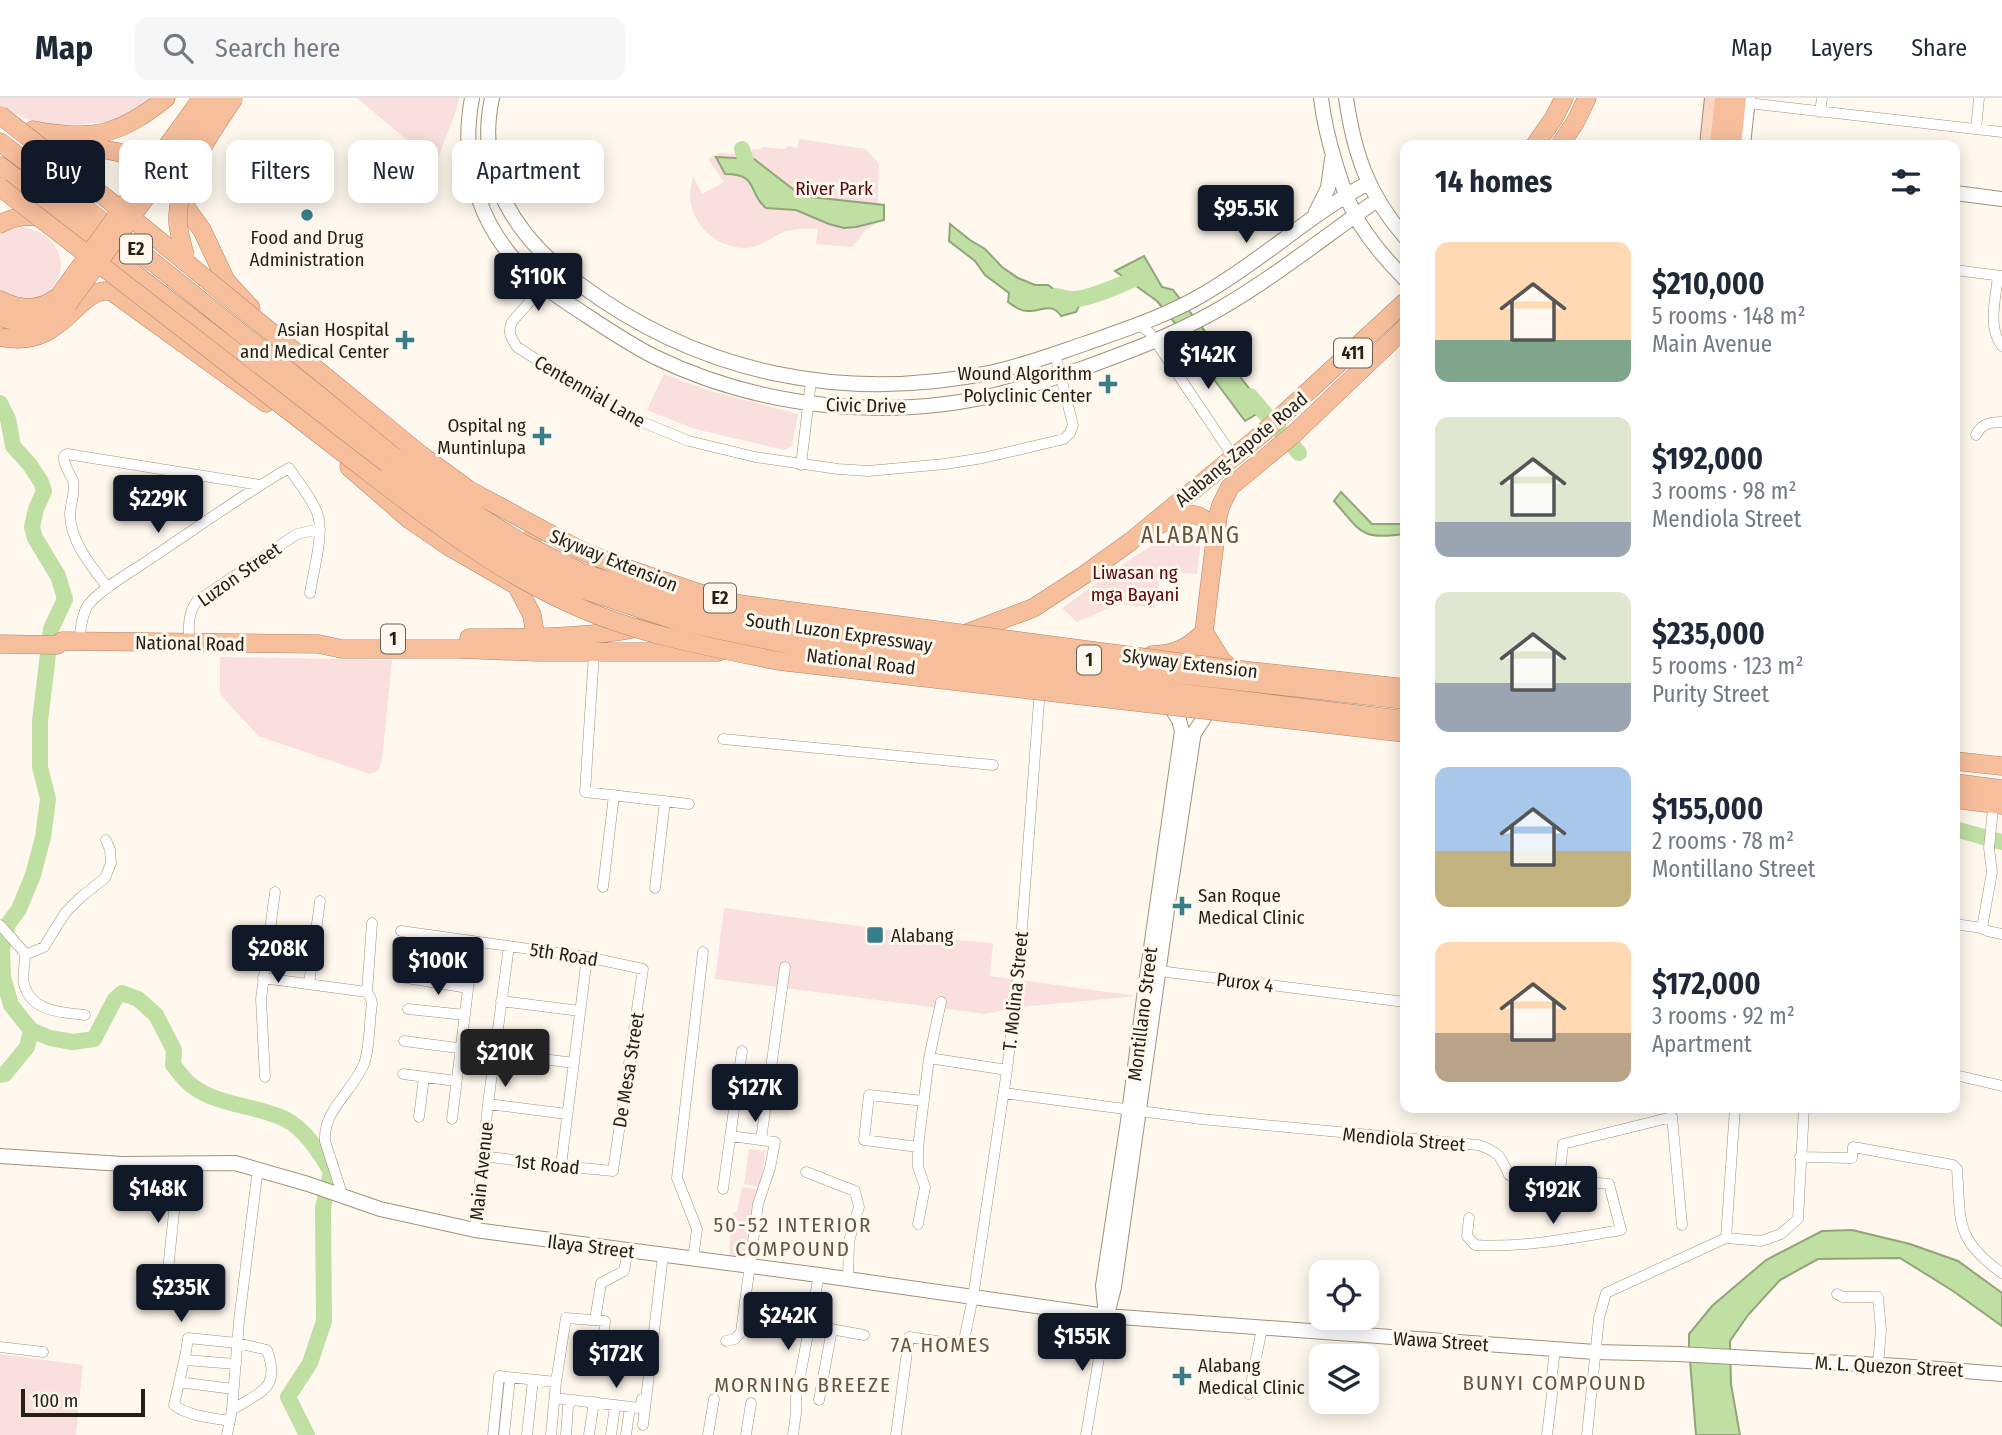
<!DOCTYPE html>
<meta charset="utf-8">
<style>
:root{--surface:#fff;--page:#f6f6f7;--text:#1f2937;--muted:#747a83;--line:#e0e1e3;--accent:#111827}
body{margin:0;font-family:"Fira Sans Condensed",sans-serif;background:var(--page);color:var(--text);height:100vh;display:flex;flex-direction:column;font-size:26px;white-space:nowrap}
*{box-sizing:border-box;margin:0}
p{font-size:23px;color:var(--muted)}
.icon{flex:none;width:38px;height:38px;fill:none;stroke:currentColor;stroke-width:2;stroke-linecap:round;stroke-linejoin:round}
.map{position:relative;flex:1;overflow:hidden}
.side{position:absolute;left:1400px;top:42px;width:560px;height:973px;display:flex;flex-direction:column;background:var(--surface);border-radius:14px;box-shadow:0 4px 18px #0003}
.side>*{flex:none}
.banner{position:absolute;left:21px;top:42px;width:665px;height:63px;display:flex;gap:14px}
.fabs{position:absolute;left:1309px;top:1162px;display:grid;gap:14px}
.fabs a{display:grid;place-items:center;width:70px;height:70px;border-radius:14px;background:var(--surface);box-shadow:0 4px 18px #0003;font-size:35px}
.scale{position:absolute;left:21px;bottom:18px;width:124px;box-sizing:border-box;padding-left:7px;border:4px solid #251f16;border-top:0;font-size:19px;line-height:24px;white-space:nowrap;color:#251f16;-webkit-text-stroke:5px #fff8ee;paint-order:stroke}
.price{position:absolute;translate:-50% -60px;padding:0 16px;border-radius:7px;background:var(--accent);color:#fff;font-size:23px;line-height:46px;filter:drop-shadow(0 2px 4px #0008)}
.price::after{content:'';position:absolute;left:50%;top:42px;width:21px;height:16px;margin-left:-10px;background:inherit;clip-path:polygon(0 0,100% 0,50% 100%)}
.price.selected{background:#222;color:#fff}
ul{padding:0;list-style:none}
li{display:flex;align-items:center;gap:21px;height:175px;padding:0 35px}
li span{display:grid;place-items:center;flex:none;width:196px;height:140px;border-radius:14px;color:#555}
li>.icon{margin-inline-start:auto}
span .icon{width:84px;height:84px;fill:#fffc;stroke-width:1}
li b{font-size:30px}
h2{display:flex;justify-content:space-between;align-items:center;height:84px;padding:0 35px;font-size:30px}
.pill{padding:0 24px;border-radius:14px;background:var(--surface);box-shadow:0 4px 18px #0003;font-size:24px;line-height:63px}
.pill.selected{background:var(--accent);color:#fff}
header{display:flex;align-items:center;gap:42px;box-sizing:border-box;height:98px;padding:0 35px;background:var(--surface);border-bottom:2px solid var(--line)}
header strong{font-size:33px}
nav{display:flex;gap:38px;margin-inline-start:auto;font-size:24px}
.search{width:490px;height:63px;background:var(--page);display:flex;align-items:center;gap:18px;box-sizing:border-box;padding:0 24px;border-radius:14px;color:var(--muted);font-size:26px}
.map>svg:first-child{display:block}
</style>
<header>
<strong>Map</strong>
<div class="search"><svg class="icon" aria-label="search" viewBox="0 0 24 24"><circle cx="10" cy="10" r="6"/><path d="M15 15l6 6"/></svg>Search here</div>
<nav><a>Map</a><a>Layers</a><a>Share</a></nav>
</header>
<div class="map">
<svg width="2002" height="1337" viewBox="0 0 2002 1337">
<rect width="100%" height="100%" fill="#fff8ee"/>
<path fill="#f9dfdd" d="M0,0H155L133,22L45,29L3,10L0,7Z
M357,0H459L456,13L434,70L414,48Z
M799,41L866,51L879,66L877,125L865,133L852,149L816,146L818,131C809,131 799,130 790,132C777,135 768,144 756,148C736,155 709,142 699,125C689,108 688,96 693,78L702,96L724,84L708,61L719,55L750,57L753,51L760,52L763,49L785,51L788,48L797,50Z
M21,129C57,133 76,170 46,196C43,199 37,203 32,203C23,204 9,198 0,196V137L10,132Z
M664,276L710,293L798,316L792,348L784,352L695,331L647,312Z
M1188,426L1202,434L1197,476L1161,473L1155,510L1119,506L1077,524L1062,510L1132,460Z
M220,559L392,562L382,662L378,673L370,676L258,638L220,596Z
M724,810L947,840V841L993,845L990,878L1137,898L1021,909L985,916L715,881Z
M749,1051L766,1053L760,1089L744,1086Z
M742,1089L758,1092L746,1161L729,1159L732,1116L737,1113Z
M0,1256L83,1267L76,1337H0Z"/>
<path fill="#bfdfa3" stroke="#91a579" stroke-width="2" d="M716,59L754,61L802,98L884,107V122L856,129L844,130L829,126L796,112L766,110C747,95 760,76 725,76Z
M950,126L970,142L985,151L1002,169L1018,180L1035,187H1048L1059,195L1072,196L1080,206L1076,214L1061,218C1052,204 1042,213 1029,213C1021,214 1014,208 1008,204L1009,195L985,177L975,163L949,143Z
M1144,158L1162,189L1173,192L1265,311L1245,323L1207,272L1184,236L1157,203L1115,173Z
M1341,394L1372,426H1405V436C1360,442 1362,435 1334,403Z
M1852,1132L1910,1146L1958,1163L2002,1195V1228L1953,1193L1900,1160L1818,1161L1780,1182L1748,1217L1730,1243L1731,1286L1740,1337H1696L1689,1250V1236L1712,1208L1766,1162L1822,1133Z"/>
<g fill="none" stroke-linecap="round" stroke-linejoin="round">
<path stroke="#bfdfa3" stroke-width="16" d="M742,51L748,69L755,76
M1056,198C1061,199 1068,201 1073,201C1089,202 1123,185 1140,179L1147,183
M1250,298L1299,355
M0,305L8,321L13,348L30,367L41,384L44,393L36,411L32,429L35,440L58,478L65,501L51,531L40,623V669L48,701L43,739L33,777L19,811L8,826L2,851L3,879L11,907L31,932L50,940L73,944L94,941L115,901L122,895L138,901L156,917L174,952L173,967C179,974 184,982 191,987C217,1008 256,1007 285,1021C305,1031 320,1055 331,1074L323,1110L324,1223L310,1265L288,1299L307,1337
M1955,731L2002,744
M0,977L5,976L27,949L31,932"/>
<defs>
<path id="street" d="M1748,5L2002,34
M1820,14L1822,0
M1976,31L1979,0
M558,171L512,224C507,234 511,240 517,249L610,308L637,322L689,343L755,359L838,371L868,373L945,366L983,360L1064,341L1070,335L1073,327L1055,256
M1955,172L2002,178
M1998,178C1996,199 1987,230 2002,248
M1139,227L1149,234L1156,244L1234,360
M1976,337C1981,326 1990,324 2002,324
M801,367L811,283
M108,490C92,469 71,445 70,417C70,406 76,394 73,383C70,374 63,368 64,358L67,356L260,387
M79,543C81,531 81,518 88,507C103,489 133,473 153,459C198,429 242,397 289,370C298,384 310,398 316,412C326,432 313,473 310,495
M189,545C189,530 187,516 197,503L297,436L320,431
M594,555L585,694L689,706
M723,641L993,667
M603,789L614,697
M655,790L665,703
M1955,826L1982,830L1992,774L1989,750L1993,711
M0,827L23,853L25,857C25,867 22,877 24,886C31,914 61,914 85,917
M1982,830L1988,833L2002,836
M401,833L587,859L643,871L613,1073L561,1068L482,1058
M25,857L44,849L65,815L81,799L105,780L111,765L110,752L106,742
M1159,873L1405,904
M401,879L468,890
M263,880L367,894L372,825
M309,886L320,803
M501,903L580,913
M408,911L465,917
M404,943L574,965
M929,960L1007,972
M403,976L456,983
M1955,977L2002,988
M265,979L261,901L275,794
M1004,995L1201,1021L1478,1047C1498,1053 1501,1059 1509,1077L1609,1086L1621,1132C1572,1140 1524,1150 1475,1147L1467,1138L1469,1120
M488,1006L567,1016
M419,1019L424,979
M452,1021L470,875
M761,1042L785,869
M918,1049L864,1042L869,997L924,1003
M1800,1059L1852,1060L1853,1049L1953,1067L1957,1071C1961,1123 1954,1141 2002,1175
M561,1068L587,859
M806,1074L855,1093L859,1109L849,1143L848,1181
M1559,1082L1563,1046L1672,1019L1682,1127
M723,1091L742,953
M343,1099L325,1043C323,1012 353,993 364,966C370,950 369,924 372,906L371,901L367,894
M918,1126L925,1089L918,1069V1049L929,960L941,904
M475,1132L488,1006L509,848
M1726,1140L1735,1010
M693,1161L697,1131L677,1080L703,854
M166,1192L179,1065
M1837,1196L1843,1199H1878L1881,1232L1878,1267
M595,1222L601,1185L624,1173L628,1153
M808,1227L864,1237
M726,1243L735,1241L741,1234L758,1106L770,1070L775,1044L731,1038
M0,1249L43,1254
M185,1262L236,1266
M179,1284L233,1291
M1249,1296L1262,1230
M555,1300L640,1310L642,1301
M819,1302L832,1231
M230,1323C212,1320 188,1318 174,1307L186,1254L188,1240L237,1245L267,1252C281,1291 261,1293 232,1312
M643,1327L663,1157
M227,1337L232,1312L239,1223L258,1070
M493,1337L499,1278L556,1284
M504,1337L510,1280
M527,1337L533,1282
M551,1337L556,1284L566,1220L605,1223L602,1263
M566,1337L568,1309L571,1302
M589,1337L594,1304
M611,1337L615,1308
M626,1337L630,1309
M708,1337L714,1301
M746,1337L751,1305
M793,1337L796,1315V1300L819,1177
M896,1337L909,1239L963,1247L973,1199L1007,972L1019,869L1040,590
M1086,1337L1106,1218
M1547,1337L1554,1280L1552,1277L1555,1252
M1587,1337L1599,1220L1606,1195L1726,1140L1761,1143L1781,1136L1798,1121L1804,1010"/>
<path id="secondary" d="M472,0C459,70 481,136 536,183C546,191 558,198 569,206C597,224 625,244 655,259C760,310 889,324 1003,295C1030,288 1057,279 1084,270C1130,253 1171,238 1214,214C1271,182 1323,140 1377,102
M492,0C475,78 517,141 578,185C701,277 844,305 994,274C1025,267 1057,255 1087,245C1126,231 1166,218 1202,197C1260,164 1309,117 1368,85
M1321,0C1325,35 1342,96 1360,126C1372,145 1389,165 1405,181
M1346,0C1354,55 1368,97 1405,139
M1743,47L1748,0
M1955,95L2002,101
M1316,114L1328,90L1332,61
M0,1058L122,1066L235,1065L308,1086L380,1111L475,1132L819,1177L1106,1218L1595,1254L1678,1256L1900,1268L2002,1276
M1108,1213L1114,1189L1168,805L1193,640L1194,635L1204,620
M1106,1218L1103,1188L1128,1023L1145,892L1182,633L1179,622L1174,614"/>
<path id="primary" d="M1708,47L1713,0"/>
<path id="highway" d="M33,32C93,43 118,38 166,0
M0,44C136,147 265,257 400,361
M34,45C64,50 103,47 130,58C145,64 158,76 169,87
M1535,47L1554,20L1564,0
M1560,47L1576,23L1587,0
M1719,47L1724,0
M1732,47L1737,0
M0,68L75,124L143,182L390,374
M185,108L202,132L226,183L251,210
M0,126C16,118 29,116 47,121
M0,202C19,212 38,214 56,200
M0,218C23,230 49,222 68,206
M0,239C64,253 75,189 111,193L266,305
M349,369L410,422L448,448L514,486
M1161,426C1186,412 1204,410 1216,440
M537,434L516,458L512,479L532,517L537,549
M1204,534L1222,563L1239,576
M962,537L1033,510L1084,477L1130,444L1263,335L1405,204
M469,540C514,540 560,540 605,535C631,532 656,526 681,521
M0,546L57,547L62,543L319,546L342,551H459L538,554H718
M1152,557C1176,556 1188,550 1204,534
M1199,575L1218,418L1221,407L1230,389L1294,336L1405,230
M1955,663L2002,668
M1955,685L2002,691
M1955,701L2002,707"/>
</defs>
<use href="#street" stroke="#a1927a" stroke-width="11"/>
<use href="#secondary" stroke="#a1927a" stroke-width="16"/>
<use href="#primary" stroke="#ae866d" stroke-width="18"/>
<use href="#highway" stroke="#ae866d" stroke-width="19"/>
<use href="#street" stroke="#fff" stroke-width="10"/>
<use href="#secondary" stroke="#fff" stroke-width="14"/>
<use href="#primary" stroke="#fad8c4" stroke-width="16"/>
<use href="#highway" stroke="#f7be9c" stroke-width="18"/>
<defs>
<path id="highway-bridge" d="M0,17L144,130L421,357L469,392L580,452L614,466L699,495L739,506L1223,570L1405,590
M0,89C113,176 225,264 338,351C412,407 486,468 571,506C636,536 710,549 779,563L1405,635
M185,157C182,146 179,136 178,125C175,84 212,33 234,0
M59,198L202,0
M68,206L218,0
M400,361L469,412L522,445L581,474L687,509L789,529L1078,565L1405,602
M390,374L460,425L510,457L575,489L680,524L777,544L842,554L1405,622"/>
</defs>
<use href="#highway-bridge" stroke="#ae866d" stroke-width="19" stroke-linecap="butt"/>
<use href="#highway-bridge" stroke="#f7be9c" stroke-width="18"/>
</g>
<g fill="#387e8a" stroke="#fff8ee" stroke-width="2.5">
<circle cx="307" cy="117" r="7"/>
<path d="M401.5 231.5h7v7h7v7h-7v7h-7v-7h-7v-7h7z"/>
<path d="M1104.5 275.5h7v7h7v7h-7v7h-7v-7h-7v-7h7z"/>
<path d="M538.5 327.5h7v7h7v7h-7v7h-7v-7h-7v-7h7z"/>
<path d="M1178.5 797.5h7v7h7v7h-7v7h-7v-7h-7v-7h7z"/>
<rect x="866" y="828" width="18" height="18" rx="3.5"/>
<path d="M1178.5 1267.5h7v7h7v7h-7v7h-7v-7h-7v-7h7z"/>
</g>
<g text-anchor="middle" stroke-width="6" stroke-linejoin="round" paint-order="stroke">
<g fill="#fff8ee" stroke="#666057" stroke-width="2">
<rect x="120" y="136.5" width="32" height="29" rx="5"/>
<rect x="1334" y="240.5" width="38" height="29" rx="5"/>
<rect x="704" y="485.5" width="32" height="29" rx="5"/>
<rect x="381" y="526.5" width="24" height="29" rx="5"/>
<rect x="1077" y="547.5" width="24" height="29" rx="5"/>
</g>
<g font-size="18" font-weight="bold" fill="#251f16">
<text x="136" y="157">E2</text>
<text x="1353" y="261">411</text>
<text x="720" y="506">E2</text>
<text x="393" y="547">1</text>
<text x="1089" y="568">1</text>
</g>
<g font-size="19" fill="#5c060c" stroke="#fff8ee">
<text x="834" y="97">River Park</text>
<text x="1135" y="481">Liwasan ng<tspan x="1135" dy="22">mga Bayani</tspan></text>
</g>
<g font-size="19" fill="#251f16" stroke="#fff8ee" text-anchor="end">
<text x="307" y="146" text-anchor="middle">Food and Drug<tspan x="307" dy="22">Administration</tspan></text>
<text x="389" y="238">Asian Hospital<tspan x="389" dy="22">and Medical Center</tspan></text>
<text x="1092" y="282">Wound Algorithm<tspan x="1092" dy="22">Polyclinic Center</tspan></text>
<text x="526" y="334">Ospital ng<tspan x="526" dy="22">Muntinlupa</tspan></text>
<text x="1198" y="804" text-anchor="start">San Roque<tspan x="1198" dy="22">Medical Clinic</tspan></text>
<text x="891" y="844" text-anchor="start">Alabang</text>
<text x="1198" y="1274" text-anchor="start">Alabang<tspan x="1198" dy="22">Medical Clinic</tspan></text>
</g>
<g font-size="19" fill="#251f16" stroke="#fff8ee">
<text transform="translate(590 293) rotate(30)" y="7">Centennial Lane</text>
<text transform="translate(866 307) rotate(1)" y="7">Civic Drive</text>
<text transform="translate(1241 351) rotate(-40)" y="7">Alabang-Zapote Road</text>
<text transform="translate(614 462) rotate(22)" y="7">Skyway Extension</text>
<text transform="translate(239 476) rotate(-35)" y="7">Luzon Street</text>
<text transform="translate(839 534) rotate(8)" y="7">South Luzon Expressway</text>
<text transform="translate(190 545) rotate(1)" y="7">National Road</text>
<text transform="translate(861 563) rotate(7)" y="7">National Road</text>
<text transform="translate(1190 565) rotate(7)" y="7">Skyway Extension</text>
<text transform="translate(564 856) rotate(9)" y="7">5th Road</text>
<text transform="translate(1245 884) rotate(7)" y="7">Purox 4</text>
<text transform="translate(1015 893) rotate(-84)" y="7">T. Molina Street</text>
<text transform="translate(1142 916) rotate(-83)" y="7">Montillano Street</text>
<text transform="translate(628 972) rotate(-81)" y="7">De Mesa Street</text>
<text transform="translate(1404 1041) rotate(5)" y="7">Mendiola Street</text>
<text transform="translate(547 1066) rotate(6)" y="7">1st Road</text>
<text transform="translate(481 1073) rotate(-84)" y="7">Main Avenue</text>
<text transform="translate(591 1148) rotate(7)" y="7">Ilaya Street</text>
<text transform="translate(1441 1243) rotate(4)" y="7">Wawa Street</text>
<text transform="translate(1889 1268) rotate(3)" y="7">M. L. Quezon Street</text>
</g>
<g font-size="21" letter-spacing="2" fill="#635540" stroke="#fff8ee">
<text x="793" y="1134">50-52 INTERIOR<tspan x="793" dy="24">COMPOUND</tspan></text>
<text x="941" y="1254">7A HOMES</text>
<text x="1555" y="1292">BUNYI COMPOUND</text>
<text x="803" y="1294">MORNING BREEZE</text>
</g>
<g font-size="23" letter-spacing="2" fill="#635540" stroke="#fff8ee">
<text x="1191" y="445">ALABANG</text>
</g>
</g>
</svg>
<div class="fabs">
<a><svg class="icon" aria-label="locate" viewBox="0 0 24 24"><circle cx="12" cy="12" r="6"/><path d="M12 2v4M12 18v4M2 12h4M18 12h4"/></svg></a>
<a><svg class="icon" aria-label="layers" viewBox="0 0 24 24"><path d="M12 4l9 5-9 5-9-5zM3 14l9 5 9-5"/></svg></a>
</div>
<div class="scale">100 m</div>
<b class="price" style="left:1246px;top:147px">$95.5K</b>
<b class="price" style="left:538px;top:215px">$110K</b>
<b class="price" style="left:1208px;top:293px">$142K</b>
<b class="price" style="left:158px;top:437px">$229K</b>
<b class="price" style="left:278px;top:887px">$208K</b>
<b class="price" style="left:438px;top:899px">$100K</b>
<b class="price selected" style="left:505px;top:991px">$210K</b>
<b class="price" style="left:755px;top:1026px">$127K</b>
<b class="price" style="left:158px;top:1127px">$148K</b>
<b class="price" style="left:1553px;top:1128px">$192K</b>
<b class="price" style="left:181px;top:1226px">$235K</b>
<b class="price" style="left:788px;top:1254px">$242K</b>
<b class="price" style="left:1082px;top:1275px">$155K</b>
<b class="price" style="left:616px;top:1292px">$172K</b>
<div class="banner">
<a class="pill selected">Buy</a>
<a class="pill">Rent</a>
<a class="pill">Filters</a>
<a class="pill">New</a>
<a class="pill">Apartment</a>
</div>
<section class="side">
<h2>14 homes<svg class="icon" aria-label="filters" viewBox="0 0 24 24"><path d="M4 7h16M4 17h16"/><circle cx="9" cy="7" r="2"/><circle cx="15" cy="17" r="2"/></svg></h2>
<ul>
<li><span style="background:linear-gradient(#ffd9b3 70%,#7fa58c 0)"><svg class="icon" aria-label="home" viewBox="0 0 24 24"><path d="M3 11l9-7 9 7M6 9v11h12V9"/></svg></span><div><b>$210,000</b><p>5 rooms · 148 m²</p><p>Main Avenue</p></div></li>
<li><span style="background:linear-gradient(#dfe7d0 75%,#9aa5b1 0)"><svg class="icon" aria-label="home" viewBox="0 0 24 24"><path d="M3 11l9-7 9 7M6 9v11h12V9"/></svg></span><div><b>$192,000</b><p>3 rooms · 98 m²</p><p>Mendiola Street</p></div></li>
<li><span style="background:linear-gradient(#dfe7d0 65%,#9aa5b1 0)"><svg class="icon" aria-label="home" viewBox="0 0 24 24"><path d="M3 11l9-7 9 7M6 9v11h12V9"/></svg></span><div><b>$235,000</b><p>5 rooms · 123 m²</p><p>Purity Street</p></div></li>
<li><span style="background:linear-gradient(#a9c7e8 60%,#c2b280 0)"><svg class="icon" aria-label="home" viewBox="0 0 24 24"><path d="M3 11l9-7 9 7M6 9v11h12V9"/></svg></span><div><b>$155,000</b><p>2 rooms · 78 m²</p><p>Montillano Street</p></div></li>
<li><span style="background:linear-gradient(#ffd9b3 65%,#b9a48a 0)"><svg class="icon" aria-label="home" viewBox="0 0 24 24"><path d="M3 11l9-7 9 7M6 9v11h12V9"/></svg></span><div><b>$172,000</b><p>3 rooms · 92 m²</p><p>Apartment</p></div></li>
</ul>
</section>
</div>
